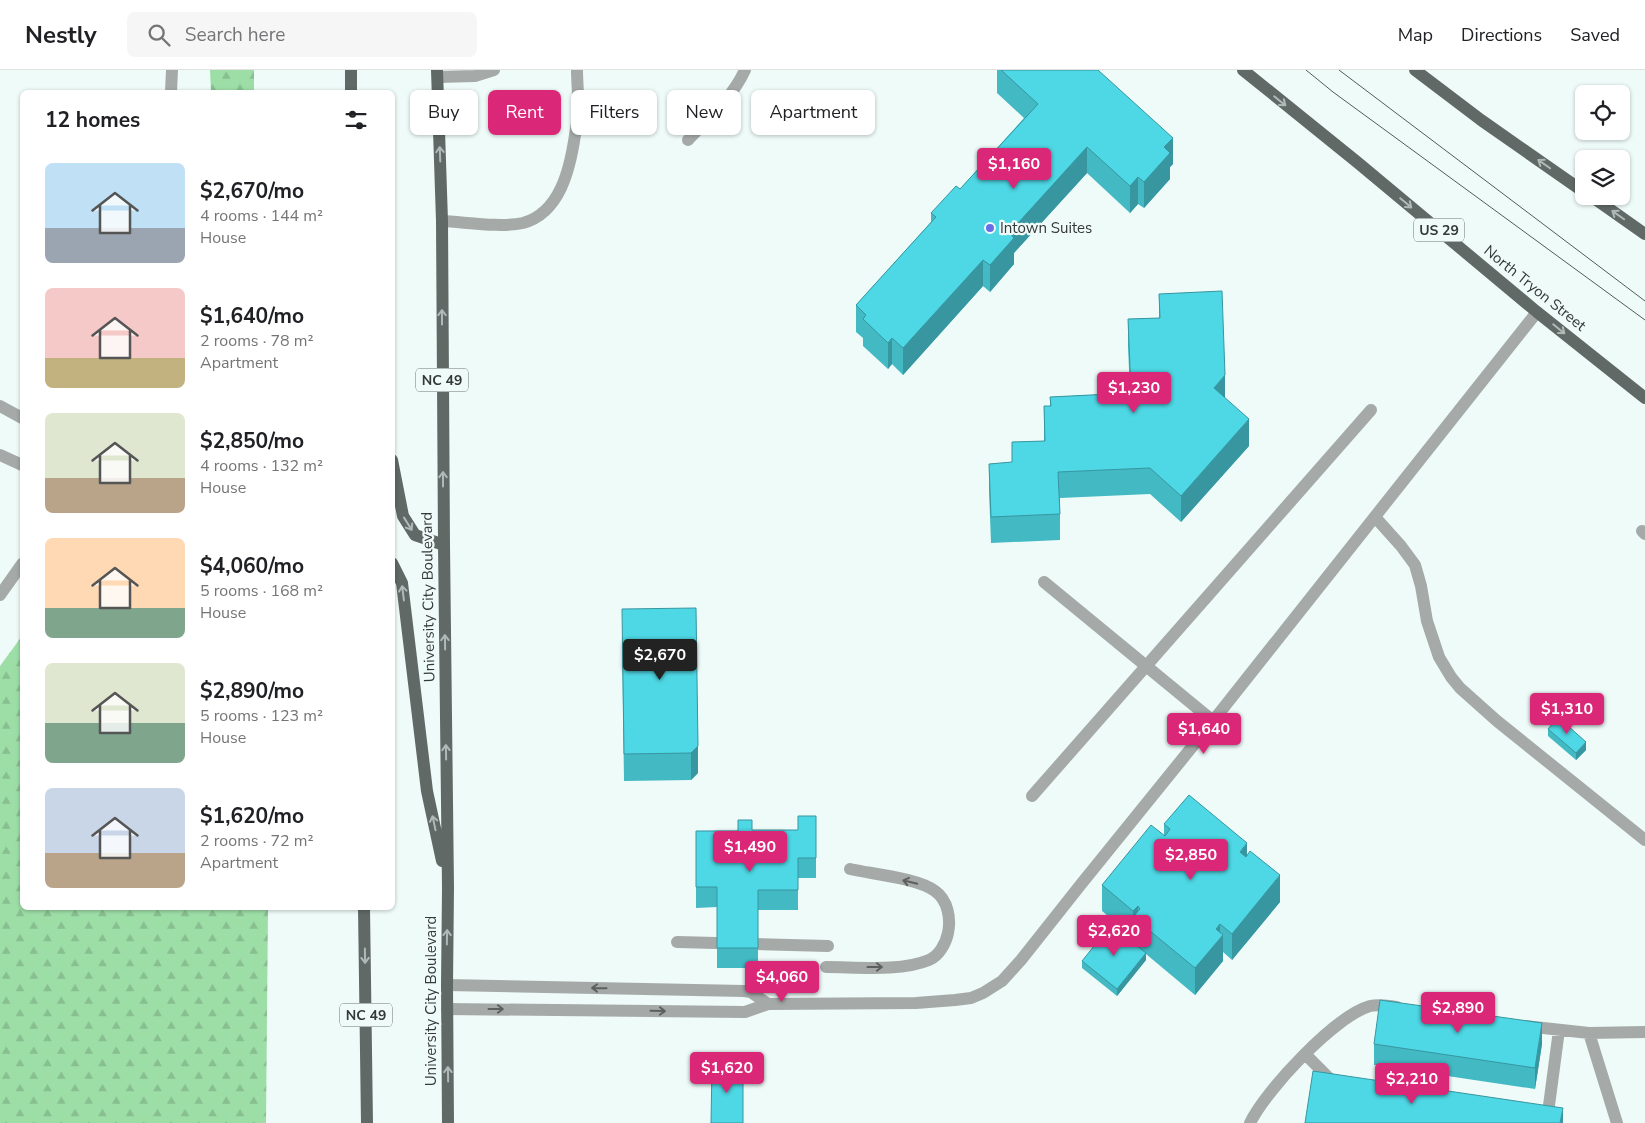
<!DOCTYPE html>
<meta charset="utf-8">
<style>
:root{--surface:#fff;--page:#f6f6f6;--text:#202124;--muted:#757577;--line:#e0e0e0;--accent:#db2777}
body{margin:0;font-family:"Nunito Sans",sans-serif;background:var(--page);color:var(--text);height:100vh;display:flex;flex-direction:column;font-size:19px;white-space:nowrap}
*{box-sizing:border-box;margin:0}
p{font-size:16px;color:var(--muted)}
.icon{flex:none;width:28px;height:28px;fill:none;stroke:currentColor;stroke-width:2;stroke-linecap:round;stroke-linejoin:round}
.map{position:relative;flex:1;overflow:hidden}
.drawer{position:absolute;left:20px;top:20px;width:375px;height:820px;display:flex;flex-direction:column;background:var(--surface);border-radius:8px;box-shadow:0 1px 4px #0004}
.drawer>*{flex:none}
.banner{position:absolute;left:410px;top:20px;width:475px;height:45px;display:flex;gap:10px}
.tools{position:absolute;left:1575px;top:15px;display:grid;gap:10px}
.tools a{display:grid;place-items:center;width:55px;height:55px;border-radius:8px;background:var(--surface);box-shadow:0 1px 4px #0004;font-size:25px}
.price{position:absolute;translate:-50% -42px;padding:0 11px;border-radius:5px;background:var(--accent);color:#fff;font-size:16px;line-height:32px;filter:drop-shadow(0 1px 2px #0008)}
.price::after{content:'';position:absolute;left:50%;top:30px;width:15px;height:11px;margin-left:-8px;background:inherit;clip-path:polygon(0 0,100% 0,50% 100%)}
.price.on{background:#222;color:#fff}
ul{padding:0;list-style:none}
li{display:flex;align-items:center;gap:15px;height:125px;padding:0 25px}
li span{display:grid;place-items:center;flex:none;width:140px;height:100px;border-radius:8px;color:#555}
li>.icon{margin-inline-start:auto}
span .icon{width:60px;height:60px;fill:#fffc;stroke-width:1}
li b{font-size:21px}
h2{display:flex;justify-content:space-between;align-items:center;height:60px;padding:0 25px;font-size:21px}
.chip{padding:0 18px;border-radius:8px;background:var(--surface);box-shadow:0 1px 4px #0004;font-size:18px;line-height:45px}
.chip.on{background:var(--accent);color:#fff}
header{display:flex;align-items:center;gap:30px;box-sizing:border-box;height:70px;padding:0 25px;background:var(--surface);border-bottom:1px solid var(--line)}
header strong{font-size:24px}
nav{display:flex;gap:28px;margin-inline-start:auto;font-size:18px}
.search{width:350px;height:45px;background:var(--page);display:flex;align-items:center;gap:12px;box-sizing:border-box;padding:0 18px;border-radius:8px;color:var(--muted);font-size:19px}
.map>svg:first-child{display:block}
</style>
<header>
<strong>Nestly</strong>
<div class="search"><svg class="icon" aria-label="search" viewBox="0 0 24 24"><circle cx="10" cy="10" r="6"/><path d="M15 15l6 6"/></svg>Search here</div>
<nav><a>Map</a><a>Directions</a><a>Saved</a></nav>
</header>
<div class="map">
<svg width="1645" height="1053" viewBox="0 0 1645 1053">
<defs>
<pattern id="forest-firs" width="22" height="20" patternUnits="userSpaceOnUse" patternTransform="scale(1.25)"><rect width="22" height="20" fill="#9ddea7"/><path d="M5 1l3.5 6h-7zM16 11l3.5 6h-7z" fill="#88bf90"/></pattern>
</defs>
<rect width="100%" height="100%" fill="#effbf9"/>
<path fill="url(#forest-firs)" d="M210,0H254V22H211Z
M22,566V838H268L266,1053H0V596Z"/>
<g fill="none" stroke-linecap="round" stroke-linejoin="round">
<path stroke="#a5aaa8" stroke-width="12" d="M438,7L475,6L494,0
M688,70C709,48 732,28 745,0
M442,151C465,152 501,158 523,153C560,143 570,99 575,65C576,58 578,50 578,42C579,28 577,14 577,0
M1375,447L1401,476L1415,495L1421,516L1427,551L1439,587L1451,607L1460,618L1497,651L1645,770
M1642,461L1645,464
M1044,512L1213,651
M1032,726L1371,340
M677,872L828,876
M826,897C857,897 900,902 929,890C939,886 946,873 948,863C951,849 948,830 935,821C918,808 872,804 850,799
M1525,956L1589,963L1645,962
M1589,963L1617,1053
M1305,984L1329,1008L1337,1012
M1540,1042L1548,1043L1559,960
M1250,1053C1266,1020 1335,946 1370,936C1379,934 1388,936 1397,937"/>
<path stroke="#a5aaa8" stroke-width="12" d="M171,22L172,0
M0,336L22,348
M0,385L22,395
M0,525L22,494
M447,915L744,921L751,922L768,934L745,942L447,939
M768,934L916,933L955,930L971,928L983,923L1002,911L1021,890L1082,813L1213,651L1537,242"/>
<path stroke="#616966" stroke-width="12" d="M351,0V22
M437,0L442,151L444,475L448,818L447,915L448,1053
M1243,0L1357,92L1537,242L1645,328
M1415,0L1481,50L1584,122
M1591,126L1645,164
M392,390L403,446L415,465L444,475
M392,493L402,513L427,721L442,791
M364,838L367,1053"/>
<path stroke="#555a5a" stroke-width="1" d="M1306,0L1333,22L1645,250
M1339,0L1645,231"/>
</g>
<path fill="#43b9c4" d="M997,0H1098L1173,94L1170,97V109L1144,138L1138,134L1130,143L1087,103L1014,183V194L990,222L983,216L903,305L892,294L888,299L863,276V268L856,262V235L931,152V143L960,119L1024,48L997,23Z
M1159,224L1225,328L1249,376L1181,452L1150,424L1060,428V470L991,473L989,420V394L1012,393V372L1044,371V336H1050V327L1130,323L1128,276V249L1159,248Z
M696,538L698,703L691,710L624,711L622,566Z
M1548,659L1586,680L1576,690L1548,666Z
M816,746V808H798V840H758V898H717V837L696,838V761L798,760Z
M1164,754L1247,786L1280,832L1232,890L1223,882V891L1195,925L1146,884V890L1117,926L1082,898V891L1133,873V867L1102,841V815L1164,766Z
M1374,974H1542L1535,1019L1374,995Z"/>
<path fill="#3796a0" d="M1173,68V94L1170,97V109L1144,138V112L1164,77Z
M1087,77V103L1014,183V194L990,222V195L1009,163Z
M1138,107V134L1130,143V116Z
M983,190V216L903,305V278Z
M892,268V294L888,299V273Z
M1225,305V331L1214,318Z
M1249,349V376L1181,452V426Z
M1586,672V680L1576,690V683Z
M698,676V703L691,710V683Z
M1247,773V800L1240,782Z
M1280,805V832L1232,890V864Z
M1138,836V851L1133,848V841Z
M1220,854V868L1223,865V891L1195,925V898L1216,859Z
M1146,883V890L1117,926V919Z
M1542,953V974L1535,1019V998Z
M1563,1038V1053H1560Z"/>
<path fill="#4ed7e4" stroke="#3796a0" d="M1001,0H1098L1173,68L1164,77L1170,83L1144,112L1138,107L1130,116L1087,77L1009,163L1014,168L990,195L983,190L903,278L892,268L888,273L863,249L866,245L856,235L936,147L931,143L956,116L960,119L1038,34Z
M1222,221L1225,305L1214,318L1249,349L1181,426L1150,398L1058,402L1060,444L991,447L989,394L1012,392V372L1045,371L1044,336H1051L1050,327L1131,323L1128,249L1160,248L1159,224Z
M696,538L698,676L691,683L624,684L622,539Z
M1558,647L1586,672L1576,683L1548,659Z
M1189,725L1247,773L1240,782L1246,787L1250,781L1280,805L1232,864L1220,854L1216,859L1223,865L1195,898L1133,847L1140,839L1138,836L1133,841L1102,815L1151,755L1165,766L1170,759L1164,754Z
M798,746H816V788H798V820H758V878H717V817H696V761H738V750H752V760H798Z
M1111,855L1146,883L1117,919L1082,891Z
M1380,930L1542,953L1535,998L1374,974Z
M712,995H743V1053H711Z
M1313,1001L1563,1038L1560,1053H1305Z"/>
<defs><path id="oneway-shaft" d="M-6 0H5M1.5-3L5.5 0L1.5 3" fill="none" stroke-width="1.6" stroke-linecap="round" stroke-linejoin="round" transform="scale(1.25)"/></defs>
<g stroke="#afb9b7">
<use href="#oneway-shaft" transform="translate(1280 31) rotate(39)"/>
<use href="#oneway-shaft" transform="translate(440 84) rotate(-92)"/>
<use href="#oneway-shaft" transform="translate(1544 94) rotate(-145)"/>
<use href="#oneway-shaft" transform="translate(1406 133) rotate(40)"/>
<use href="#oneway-shaft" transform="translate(1618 145) rotate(-145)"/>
<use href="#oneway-shaft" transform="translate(442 247) rotate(-90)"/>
<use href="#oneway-shaft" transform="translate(1559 259) rotate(39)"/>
<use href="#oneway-shaft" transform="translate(443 409) rotate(-90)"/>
<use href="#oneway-shaft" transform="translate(408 454) rotate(58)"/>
<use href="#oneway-shaft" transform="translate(403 523) rotate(-97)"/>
<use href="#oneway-shaft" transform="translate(445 572) rotate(-91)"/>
<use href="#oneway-shaft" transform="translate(446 682) rotate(-91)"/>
<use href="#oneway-shaft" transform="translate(434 753) rotate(-102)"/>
<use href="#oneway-shaft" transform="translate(447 867) rotate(-89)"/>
<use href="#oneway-shaft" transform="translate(365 886) rotate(89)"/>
<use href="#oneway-shaft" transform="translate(448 1004) rotate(-91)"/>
</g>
<g stroke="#5c605f">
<use href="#oneway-shaft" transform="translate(910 812) rotate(-167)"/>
<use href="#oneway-shaft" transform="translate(875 897)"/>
<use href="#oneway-shaft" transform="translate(599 918) rotate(-179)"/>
<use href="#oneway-shaft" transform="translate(496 939)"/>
<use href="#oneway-shaft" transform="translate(658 941) rotate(1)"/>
</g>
<circle fill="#686ee7" stroke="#effbf9" stroke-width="2" cx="990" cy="158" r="5"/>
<g text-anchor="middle" stroke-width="4.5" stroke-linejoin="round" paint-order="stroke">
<g fill="#effbf9" stroke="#6c7272" stroke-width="1">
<rect x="1414" y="148.5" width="50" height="23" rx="4"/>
<rect x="416" y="298.5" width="52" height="23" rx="4"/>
<rect x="340" y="933.5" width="52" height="23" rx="4"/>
</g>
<g font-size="14" font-weight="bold" fill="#343838">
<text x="1439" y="165">US 29</text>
<text x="442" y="315">NC 49</text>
<text x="366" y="950">NC 49</text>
</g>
<g font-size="15" fill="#343838" stroke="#effbf9" text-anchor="start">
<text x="1000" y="163">Intown Suites</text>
</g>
<g font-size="15" fill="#343838" stroke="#effbf9">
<text transform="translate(1535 218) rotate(39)" y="5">North Tryon Street</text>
<text transform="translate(428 527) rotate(-91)" y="5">University City Boulevard</text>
<text transform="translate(431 931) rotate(-90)" y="5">University City Boulevard</text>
</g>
</g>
</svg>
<div class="tools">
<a><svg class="icon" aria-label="locate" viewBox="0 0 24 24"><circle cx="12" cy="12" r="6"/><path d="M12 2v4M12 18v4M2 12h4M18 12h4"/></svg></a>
<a><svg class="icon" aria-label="layers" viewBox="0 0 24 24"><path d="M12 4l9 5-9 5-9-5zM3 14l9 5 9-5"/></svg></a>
</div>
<b class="price" style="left:1014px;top:120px">$1,160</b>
<b class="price" style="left:1134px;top:344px">$1,230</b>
<b class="price on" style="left:660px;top:611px">$2,670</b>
<b class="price" style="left:1567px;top:665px">$1,310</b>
<b class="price" style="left:1204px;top:685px">$1,640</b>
<b class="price" style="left:750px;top:803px">$1,490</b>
<b class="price" style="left:1191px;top:811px">$2,850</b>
<b class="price" style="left:1114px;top:887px">$2,620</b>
<b class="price" style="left:782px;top:933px">$4,060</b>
<b class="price" style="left:1458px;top:964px">$2,890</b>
<b class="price" style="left:727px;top:1024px">$1,620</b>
<b class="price" style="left:1412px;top:1035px">$2,210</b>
<div class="banner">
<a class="chip">Buy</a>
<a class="chip on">Rent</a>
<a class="chip">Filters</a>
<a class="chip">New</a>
<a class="chip">Apartment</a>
</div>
<section class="drawer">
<h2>12 homes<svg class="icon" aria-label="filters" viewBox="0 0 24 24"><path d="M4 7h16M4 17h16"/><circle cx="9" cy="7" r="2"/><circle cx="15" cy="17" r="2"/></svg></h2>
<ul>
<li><span style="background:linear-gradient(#bfe0f5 65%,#9aa5b1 0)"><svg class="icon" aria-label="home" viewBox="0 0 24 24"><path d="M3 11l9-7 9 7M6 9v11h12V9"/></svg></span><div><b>$2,670/mo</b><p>4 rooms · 144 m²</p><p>House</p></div></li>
<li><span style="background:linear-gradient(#f6c9c9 70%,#c2b280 0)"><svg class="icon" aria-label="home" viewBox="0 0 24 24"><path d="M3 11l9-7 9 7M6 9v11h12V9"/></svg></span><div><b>$1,640/mo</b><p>2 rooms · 78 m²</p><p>Apartment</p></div></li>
<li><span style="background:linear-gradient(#dfe7d0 65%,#b9a48a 0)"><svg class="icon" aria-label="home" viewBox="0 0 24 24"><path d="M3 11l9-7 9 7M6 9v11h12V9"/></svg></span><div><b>$2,850/mo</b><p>4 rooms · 132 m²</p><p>House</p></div></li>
<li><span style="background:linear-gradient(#ffd9b3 70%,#7fa58c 0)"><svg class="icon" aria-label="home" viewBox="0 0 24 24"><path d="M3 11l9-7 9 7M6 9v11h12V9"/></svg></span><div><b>$4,060/mo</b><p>5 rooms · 168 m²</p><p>House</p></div></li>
<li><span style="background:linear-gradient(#dfe7d0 60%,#7fa58c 0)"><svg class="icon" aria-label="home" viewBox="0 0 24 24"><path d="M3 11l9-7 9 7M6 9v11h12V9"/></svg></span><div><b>$2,890/mo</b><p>5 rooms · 123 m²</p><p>House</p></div></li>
<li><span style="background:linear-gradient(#c9d6e8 65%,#b9a48a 0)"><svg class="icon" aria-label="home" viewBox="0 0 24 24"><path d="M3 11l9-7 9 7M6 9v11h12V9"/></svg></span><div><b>$1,620/mo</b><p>2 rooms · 72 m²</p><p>Apartment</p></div></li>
</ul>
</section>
</div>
